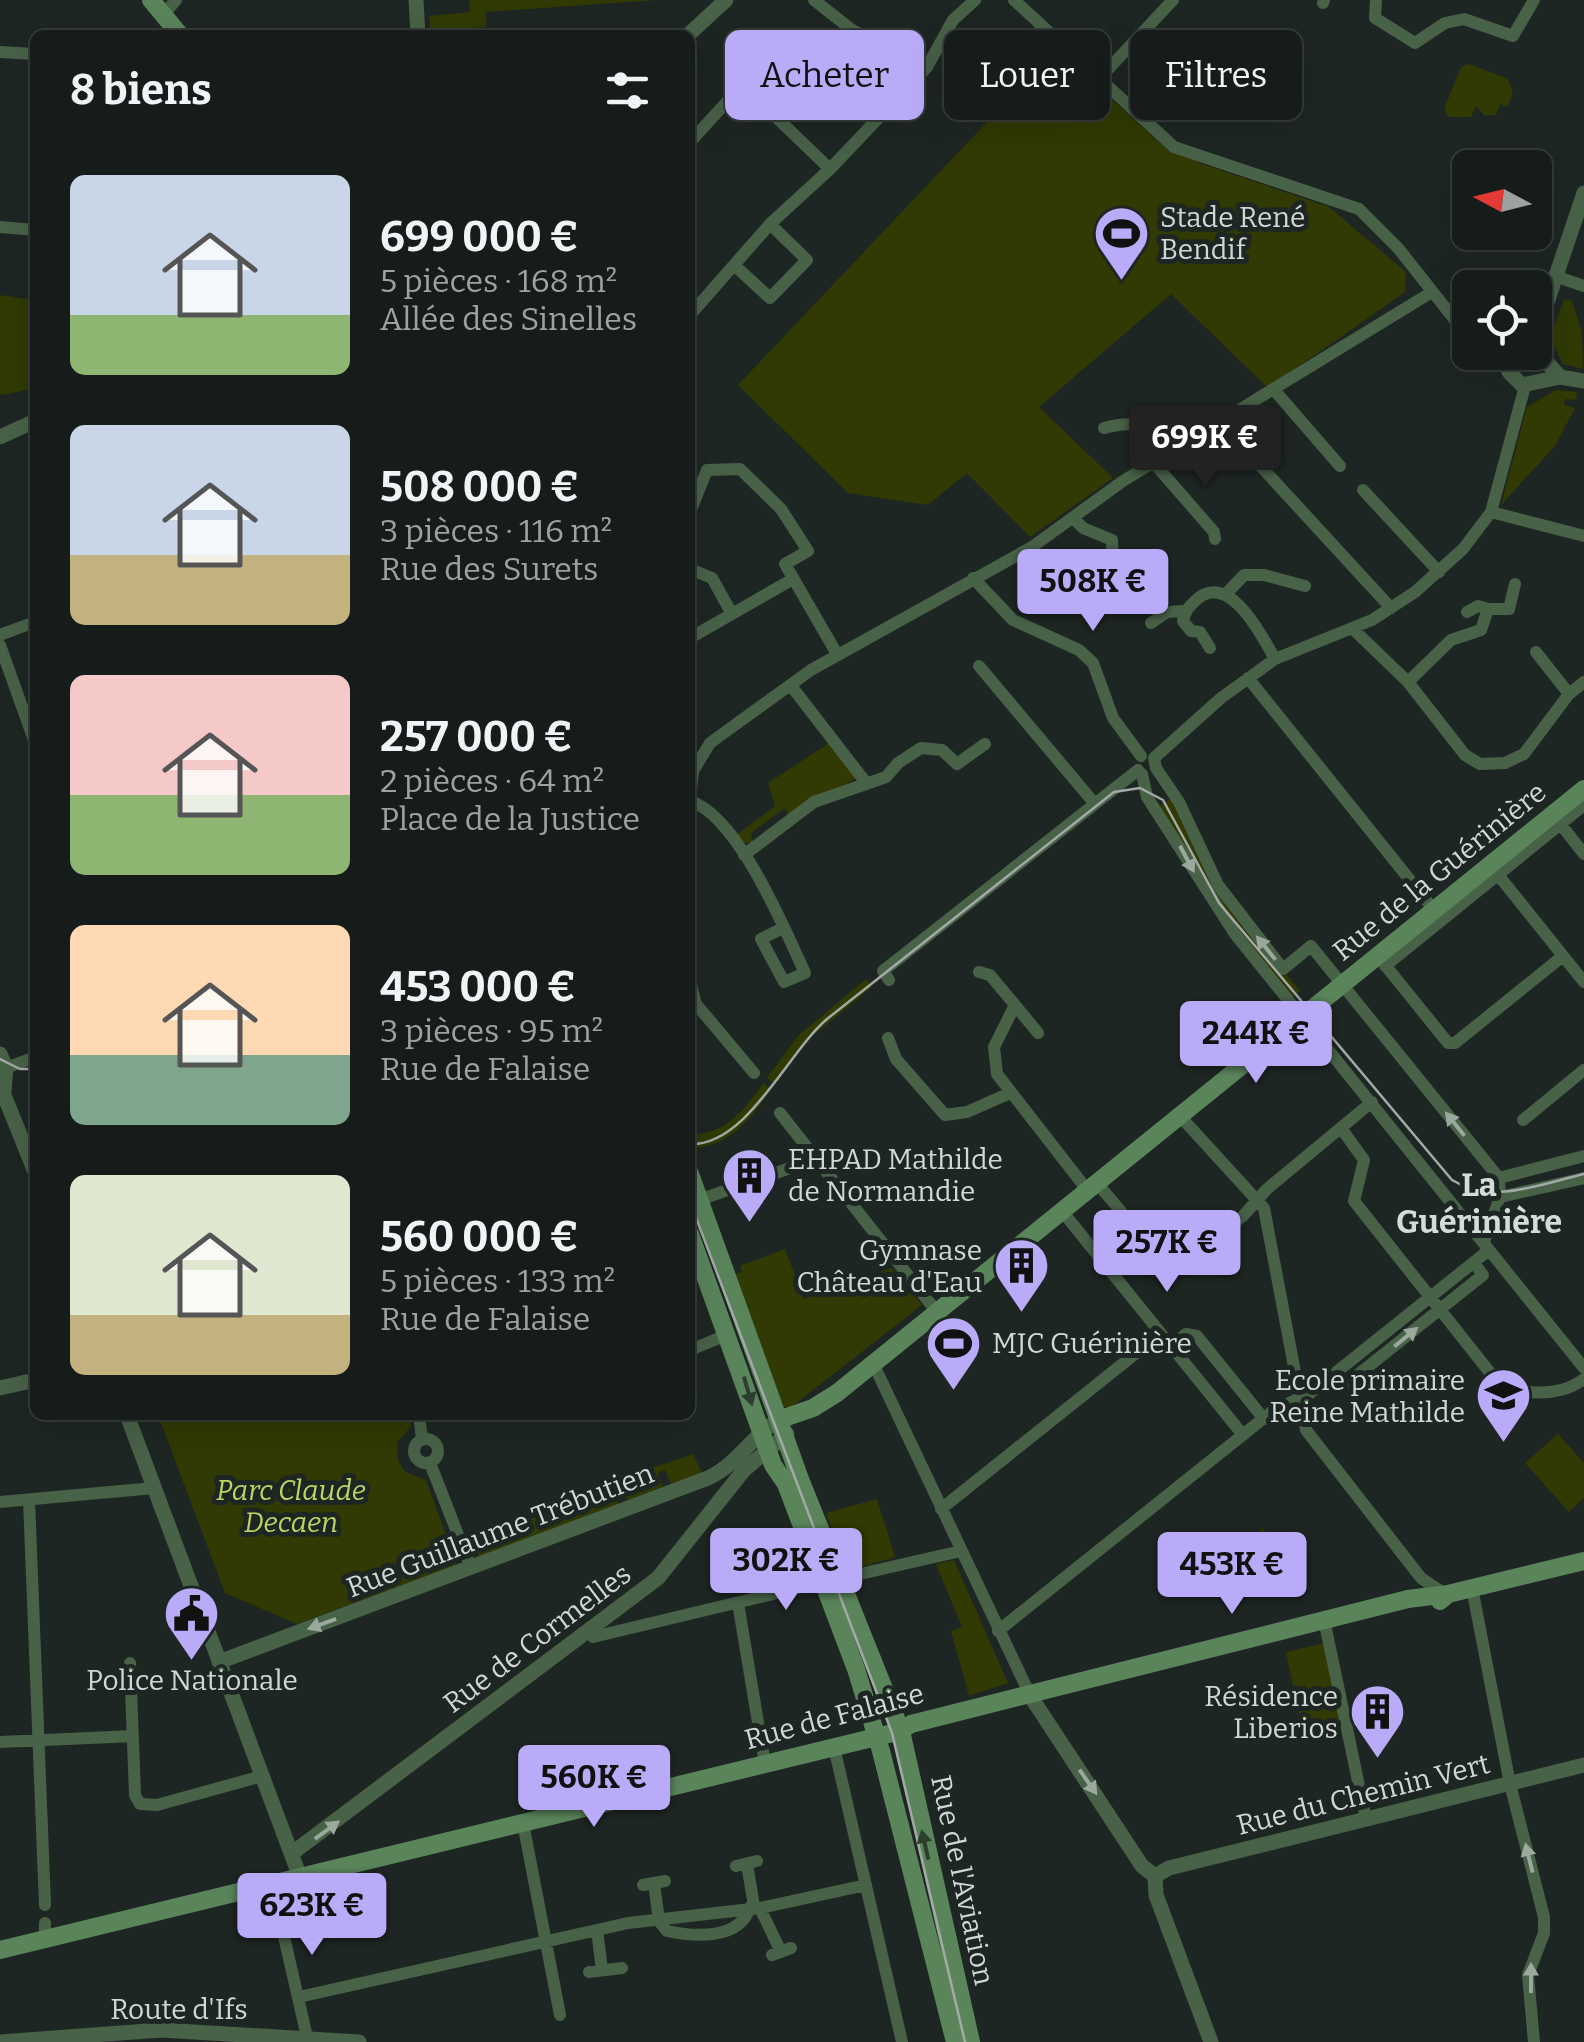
<!DOCTYPE html>
<html lang="fr">
<meta charset="utf-8">
<style>
:root{--surface:#161c1a;--page:#232927;--text:#f1f3f6;--muted:#9ea1a2;--line:#353a39;--accent:#b9abf7}
body{margin:0;font-family:Bitter,serif;background:var(--page);color:var(--text);height:100vh;display:flex;flex-direction:column;font-size:38px;white-space:nowrap}
*{box-sizing:border-box;margin:0}
p{font-size:32px;color:var(--muted)}
.icon{flex:none;width:55px;height:55px;fill:none;stroke:currentColor;stroke-width:2;stroke-linecap:round;stroke-linejoin:round}
.map{position:relative;flex:1;overflow:hidden}
.side{position:absolute;left:30px;top:30px;width:665px;height:1390px;display:flex;flex-direction:column;background:var(--surface);border-radius:15px;box-shadow:0 10px 40px #0002,0 0 0 2px var(--line)}
.side>*{flex:none}
.hud{position:absolute;left:725px;top:30px;width:708px;height:90px;display:flex;gap:20px}
.needle{width:65px;rotate:277deg}
.controls{position:absolute;left:1452px;top:150px;display:grid;gap:20px}
.controls a{display:grid;place-items:center;width:100px;height:100px;border-radius:15px;background:var(--surface);box-shadow:0 10px 40px #0002,0 0 0 2px var(--line);font-size:50px}
.price{position:absolute;translate:-50% -85px;padding:0 22px;border-radius:10px;background:var(--accent);color:#111;font-size:32px;line-height:65px;filter:drop-shadow(0 2px 5px #0008)}
.price::after{content:'';position:absolute;left:50%;top:60px;width:30px;height:22px;margin-left:-15px;background:inherit;clip-path:polygon(0 0,100% 0,50% 100%)}
.price.on{background:#222;color:#fff}
ul{padding:0;list-style:none}
li{display:flex;align-items:center;gap:30px;height:250px;padding:0 40px}
li span{display:grid;place-items:center;flex:none;width:280px;height:200px;border-radius:15px;color:#555}
li>.icon{margin-inline-start:auto}
span .icon{width:120px;height:120px;fill:#fffc;stroke-width:1}
li b{font-size:42px}
h2{display:flex;justify-content:space-between;align-items:center;height:120px;padding:0 40px;font-size:42px}
.chip{padding:0 35px;border-radius:15px;background:var(--surface);box-shadow:0 10px 40px #0002,0 0 0 2px var(--line);font-size:35px;line-height:90px}
.chip.on{background:var(--accent);color:#111}
.map>svg:first-child{display:block}
</style>
<div class="map">
<svg width="1584" height="2042" viewBox="0 0 1584 2042">
<rect width="100%" height="100%" fill="#1e2623"/>
<path fill="#303a02" d="M469,0H656L486,12V27L430,31L429,16L470,12Z
M1056,49L1161,144L1200,163L1329,207L1406,272L1405,292L1268,388L1171,294L1039,407L1113,478L1030,537L967,473L928,505L848,493L738,385Z
M1469,64L1508,79L1513,93L1507,107L1500,104L1496,115L1485,116L1476,106L1471,117H1449L1444,109L1461,67Z
M0,295L35,300V389L0,395Z
M1564,299L1572,301L1582,332L1583,369L1563,364L1550,338Z
M1556,390L1577,392L1576,400L1565,399L1564,405L1575,408L1555,446L1501,505L1527,407Z
M829,743L858,777L788,816L785,808L751,833L753,843H741L733,832L739,833L775,806L768,783Z
M1172,798L1233,908L1300,991L1291,999L1225,914L1159,806Z
M866,979L872,987L806,1041L775,1084L767,1078L798,1036Z
M763,1083L771,1089C752,1118 728,1149 690,1148V1134C724,1136 746,1109 763,1083Z
M785,1249L804,1299L891,1268L922,1305L790,1408L784,1407L735,1274L742,1272L740,1266Z
M158,1415H409L411,1426L397,1443L398,1460L405,1472L426,1480L457,1565L297,1624L225,1593Z
M1558,1434L1584,1463V1498L1569,1512L1525,1463Z
M693,1454L702,1473L671,1484L665,1470L658,1473L663,1487L627,1500L619,1479Z
M610,1482L618,1504L478,1557L471,1537Z
M877,1499L895,1557L846,1571L826,1513Z
M1263,1528L1298,1572L1267,1598L1231,1554Z
M954,1560L1008,1683L969,1696L951,1631L962,1627L936,1564Z
M1325,1643L1342,1724L1303,1733L1286,1652Z"/>
<g fill="none" stroke-linecap="round" stroke-linejoin="round">
<path stroke="#486248" stroke-width="12" d="M814,0L852,30L927,67
M1014,0L1174,147L1359,209L1398,248L1470,339
M1376,0L1375,18L1415,43L1445,23L1464,19L1513,36L1534,0
M1323,3L1324,0
M163,15L176,0
M0,52L35,54
M1099,79L1173,0
M690,142L735,93L750,92L830,169
M0,227L35,230
M734,265L770,298L807,260L770,224
M1555,276L1584,286
M690,315L770,224L830,169L927,67L953,20L975,0
M1490,352L1509,372
M1275,391L1340,466
M1221,423L1391,608
M1104,428C1137,419 1150,425 1172,450
M1153,462L1214,532L1215,539
M1363,490L1439,572
M690,512L707,470L740,469L781,509L808,551L785,564L837,654
M1491,512L1584,536
M1073,518L1083,528L1112,540L1113,567
M690,569L712,578L732,614
M973,578L1013,620L1079,650L1093,663L1113,718L1141,756
M1226,594L1244,575H1264L1305,586
M1467,612L1478,606L1488,609
M1151,623L1167,612L1184,611
M1353,629L1408,682L1465,755L1480,764L1505,763L1524,754L1569,694L1584,682
M0,635L35,622
M690,638L793,579
M0,645L35,743
M1210,648L1200,632L1191,631L1183,621C1185,611 1188,608 1195,601C1228,569 1261,634 1275,659
M1536,652L1569,694
M979,666L1095,804
M1248,678L1434,910
M1408,682L1451,640L1481,630L1488,609H1509L1515,584
M792,687L867,784
M1154,758L1156,768L1179,802L1218,885L1283,969L1311,946L1499,1178
M1154,758L1221,698L1275,659L1372,620L1415,592L1463,549L1491,512L1525,386
M1142,774L1147,797L1235,934L1584,1368
M690,799L693,771L710,743L811,670L1032,547L1123,481L1432,292
M690,801C738,816 784,928 805,973L784,982L761,939L783,928
M1558,821L1584,854
M744,855L814,802L886,777L898,763L921,748L942,750L957,764L985,744
M1495,871L1584,982
M1377,955L1448,1043H1455L1563,956
M1385,966L1584,805
M979,972L990,975L1015,1005L994,1047L997,1074L1088,1191
M889,980L883,971L1138,770
M690,981L696,1004L754,1073
M1015,1005L1038,1033
M888,1038L896,1059L945,1115L967,1112L1010,1093
M6,1068L35,1057
M780,1113L937,1312
M1180,1116L1264,1208L1306,1430L1421,1578L1442,1592
M1523,1120L1584,1070
M1341,1128L1364,1160L1354,1201L1495,1379C1521,1397 1560,1397 1584,1379
M1499,1178L1584,1156
M1097,1183L1140,1234L1142,1251L1160,1272L1167,1273L1243,1216L1267,1189L1372,1102
M1500,1197L1584,1178
M699,1200L816,1159
M1062,1211L1243,1435
M1484,1242L1500,1197L1499,1178
M1170,1347L1186,1334L1197,1336L1264,1419
M690,1350L729,1334
M873,1363L1031,1697
M1328,1379L1336,1386L1345,1385L1483,1275L1474,1263
M419,1415L422,1439
M414 1451a12 12 0 1 1 24 0a12 12 0 1 1-24 0Z
M430,1463L471,1568
M29,1500L45,1905
M0,1502L154,1488
M941,1509L1160,1334
M838,1579L961,1551
M1472,1588L1510,1784L1544,1917V1933L1528,1975L1534,2042
M738,1603L765,1764
M1326,1629L1366,1819
M587,1631L593,1637L823,1582
M998,1631L1274,1410L1309,1394L1489,1250
M130,1663L135,1795L140,1804L157,1805L262,1776
M0,1742L133,1736
M834,1747L902,2042
M523,1823L560,2015
M747,1864L754,1906
M736,1866L757,1861
M654,1883L659,1921L667,1931C695,1937 740,1940 750,1907
M272,1884L307,2037
M643,1885L665,1881
M760,1908L781,1952
M45,1923V1939
M597,1930L602,1970
M772,1955L791,1948
M589,1972L622,1968
M299,1997L628,1923L760,1908L866,1885"/>
<path stroke="#486248" stroke-width="15" d="M416,0L418,35
M688,35L726,0
M1535,338L1584,193
M1535,349L1560,377
M1515,352L1509,372L1522,385L1560,377L1584,381
M0,437L35,421
M0,1054L6,1068L4,1091
M0,1085L35,1172
M0,1388L35,1380
M127,1415L300,1877
M219,1662L708,1478C739,1464 752,1434 781,1419
M1031,1697L1142,1866L1155,1876
M291,1854L658,1578L744,1470L787,1434
M1155,1876L1169,1868L1584,1765
M1155,1876L1156,1895L1211,2042
M0,2042L161,2030L359,2042"/>
<path stroke="#5a855b" stroke-width="18" d="M151,0L180,35
M690,1174L800,1479L901,1731L971,2042
M690,1234L773,1465L786,1484L856,1669L881,1751L955,2042
M781,1419L813,1408L837,1393L1584,789
M1440,1601L1448,1594L1584,1561
M0,1950L901,1731L911,1724L1408,1599L1448,1594"/>
<path stroke="#a3a9a7" stroke-width="2.5" d="M0,1059L20,1069H35
M690,1144C747,1146 787,1053 827,1019L1114,792L1140,788L1163,800L1219,903L1452,1180C1492,1205 1541,1184 1584,1174
M690,1202L892,1733L965,2042"/>
</g>
<defs><path id="oneway-solid" d="M-6-.8H1V-3.2L6.5 0L1 3.2V.8H-6Z" transform="scale(2.5)"/></defs>
<g fill="#9aa89d">
<use href="#oneway-solid" transform="translate(1187 859) rotate(62)"/>
<use href="#oneway-solid" transform="translate(1266 948) rotate(-129)"/>
<use href="#oneway-solid" transform="translate(1455 1124) rotate(-129)"/>
<use href="#oneway-solid" transform="translate(1406 1337) rotate(-39)"/>
<use href="#oneway-solid" transform="translate(322 1624) rotate(160)"/>
<use href="#oneway-solid" transform="translate(1088 1782) rotate(55)"/>
<use href="#oneway-solid" transform="translate(327 1830) rotate(-36)"/>
<use href="#oneway-solid" transform="translate(1529 1858) rotate(-104)"/>
<use href="#oneway-solid" transform="translate(1531 1978) rotate(-90)"/>
</g>
<g fill="#2d3e31">
<use href="#oneway-solid" transform="translate(748 1391) rotate(74)"/>
<use href="#oneway-solid" transform="translate(925 1845) rotate(-103)"/>
</g>
<defs>
<symbol id="stadium-pin" viewBox="-11 -11 22 30"><path d="M0 17L-7.5 6A9.5 9.5 0 1 1 7.5 6Z" fill="#b9abf7" stroke="#1e2623"/><path d="M0-5a6.5 5 0 1 0 0 10a6.5 5 0 1 0 0-10ZM-3.5-1.8h7v3.6h-7Z" fill="#111"/></symbol>
<symbol id="building-pin" viewBox="-11 -11 22 30"><path d="M0 17L-7.5 6A9.5 9.5 0 1 1 7.5 6Z" fill="#b9abf7" stroke="#1e2623"/><path d="M-4-6H4V6H1V3H-1V6H-4ZM-2.5-4.3h1.7v1.8h-1.7ZM.8-4.3h1.7v1.8H.8ZM-2.5-1h1.7V.8h-1.7ZM.8-1h1.7V.8H.8Z" fill="#111"/></symbol>
<symbol id="school-pin" viewBox="-11 -11 22 30"><path d="M0 17L-7.5 6A9.5 9.5 0 1 1 7.5 6Z" fill="#b9abf7" stroke="#1e2623"/><path d="M0-5L7-2L0 1L-7-2ZM-4 1L0 2.5L4 1V4Q0 6-4 4Z" fill="#111"/></symbol>
<symbol id="civic-pin" viewBox="-11 -11 22 30"><path d="M0 17L-7.5 6A9.5 9.5 0 1 1 7.5 6Z" fill="#b9abf7" stroke="#1e2623"/><path d="M-.6-6.5H3V-4.5H.6V-3L4-1V1h2V6H-6V1h2V-1L-.6-3ZM-1.2 2.5V6h2.4V2.5Z" fill="#111"/></symbol>
</defs>
<g fill-rule="evenodd">
<use href="#stadium-pin" x="1090" y="202" width="63" height="86"/>
<use href="#building-pin" x="718" y="1144" width="63" height="86"/>
<use href="#building-pin" x="990" y="1234" width="63" height="86"/>
<use href="#stadium-pin" x="922" y="1312" width="63" height="86"/>
<use href="#school-pin" x="1472" y="1364" width="63" height="86"/>
<use href="#civic-pin" x="160" y="1582" width="63" height="86"/>
<use href="#building-pin" x="1346" y="1680" width="63" height="86"/>
</g>
<g text-anchor="middle" stroke-width="10" stroke-linejoin="round" paint-order="stroke">
<g font-size="28" fill="#d1d7d5" stroke="#1e2623" text-anchor="start">
<text x="1160" y="227">Stade René<tspan x="1160" dy="32">Bendif</tspan></text>
<text x="788" y="1169">EHPAD Mathilde<tspan x="788" dy="32">de Normandie</tspan></text>
<text x="982" y="1260" text-anchor="end">Gymnase<tspan x="982" dy="32">Château d'Eau</tspan></text>
<text x="992" y="1353">MJC Guérinière</text>
<text x="1465" y="1390" text-anchor="end">Ecole primaire<tspan x="1465" dy="32">Reine Mathilde</tspan></text>
<text x="192" y="1690" text-anchor="middle">Police Nationale</text>
<text x="1338" y="1706" text-anchor="end">Résidence<tspan x="1338" dy="32">Liberios</tspan></text>
</g>
<g font-size="28" fill="#d1d7d5" stroke="#1e2623">
<text transform="translate(1439 871) rotate(-39)" y="10">Rue de la Guérinière</text>
<text transform="translate(500 1530) rotate(-21)" y="10">Rue Guillaume Trébutien</text>
<text transform="translate(537 1638) rotate(-37)" y="10">Rue de Cormelles</text>
<text transform="translate(834 1716) rotate(-15)" y="10">Rue de Falaise</text>
<text transform="translate(1363 1794) rotate(-14)" y="10">Rue du Chemin Vert</text>
<text transform="translate(963 1880) rotate(78)" y="10">Rue de l'Aviation</text>
<text x="179" y="2019">Route d'Ifs</text>
</g>
<g font-size="28" font-style="italic" fill="#bbd560" stroke="#1e2623">
<text x="291" y="1500">Parc Claude<tspan x="291" dy="32">Decaen</tspan></text>
</g>
<g font-size="32" font-weight="bold" fill="#d2ddd8" stroke="#1e2623">
<text x="1479" y="1196">La<tspan x="1479" dy="37">Guérinière</tspan></text>
</g>
</g>
</svg>
<div class="controls">
<a><svg class="needle" viewBox="-14 -14 28 28"><path d="M0-13l5 13h-10z" fill="#e53935"/><path d="M0 13l5-13h-10z" fill="#9ea1a2"/></svg></a>
<a><svg class="icon" aria-label="locate" viewBox="0 0 24 24"><circle cx="12" cy="12" r="6"/><path d="M12 2v4M12 18v4M2 12h4M18 12h4"/></svg></a>
</div>
<b class="price on" style="left:1205px;top:490px">699K €</b>
<b class="price" style="left:1093px;top:634px">508K €</b>
<b class="price" style="left:1256px;top:1086px">244K €</b>
<b class="price" style="left:1167px;top:1295px">257K €</b>
<b class="price" style="left:786px;top:1613px">302K €</b>
<b class="price" style="left:1232px;top:1617px">453K €</b>
<b class="price" style="left:594px;top:1830px">560K €</b>
<b class="price" style="left:312px;top:1958px">623K €</b>
<div class="hud">
<a class="chip on">Acheter</a>
<a class="chip">Louer</a>
<a class="chip">Filtres</a>
</div>
<section class="side">
<h2>8 biens<svg class="icon" aria-label="filters" viewBox="0 0 24 24"><path d="M4 7h16M4 17h16"/><circle cx="9" cy="7" r="2"/><circle cx="15" cy="17" r="2"/></svg></h2>
<ul>
<li><span style="background:linear-gradient(#c9d6e8 70%,#8fb573 0)"><svg class="icon" aria-label="home" viewBox="0 0 24 24"><path d="M3 11l9-7 9 7M6 9v11h12V9"/></svg></span><div><b>699 000 €</b><p>5 pièces · 168 m²</p><p>Allée des Sinelles</p></div></li>
<li><span style="background:linear-gradient(#c9d6e8 65%,#c2b280 0)"><svg class="icon" aria-label="home" viewBox="0 0 24 24"><path d="M3 11l9-7 9 7M6 9v11h12V9"/></svg></span><div><b>508 000 €</b><p>3 pièces · 116 m²</p><p>Rue des Surets</p></div></li>
<li><span style="background:linear-gradient(#f6c9c9 60%,#8fb573 0)"><svg class="icon" aria-label="home" viewBox="0 0 24 24"><path d="M3 11l9-7 9 7M6 9v11h12V9"/></svg></span><div><b>257 000 €</b><p>2 pièces · 64 m²</p><p>Place de la Justice</p></div></li>
<li><span style="background:linear-gradient(#ffd9b3 65%,#7fa58c 0)"><svg class="icon" aria-label="home" viewBox="0 0 24 24"><path d="M3 11l9-7 9 7M6 9v11h12V9"/></svg></span><div><b>453 000 €</b><p>3 pièces · 95 m²</p><p>Rue de Falaise</p></div></li>
<li><span style="background:linear-gradient(#dfe7d0 70%,#c2b280 0)"><svg class="icon" aria-label="home" viewBox="0 0 24 24"><path d="M3 11l9-7 9 7M6 9v11h12V9"/></svg></span><div><b>560 000 €</b><p>5 pièces · 133 m²</p><p>Rue de Falaise</p></div></li>
</ul>
</section>
</div>
